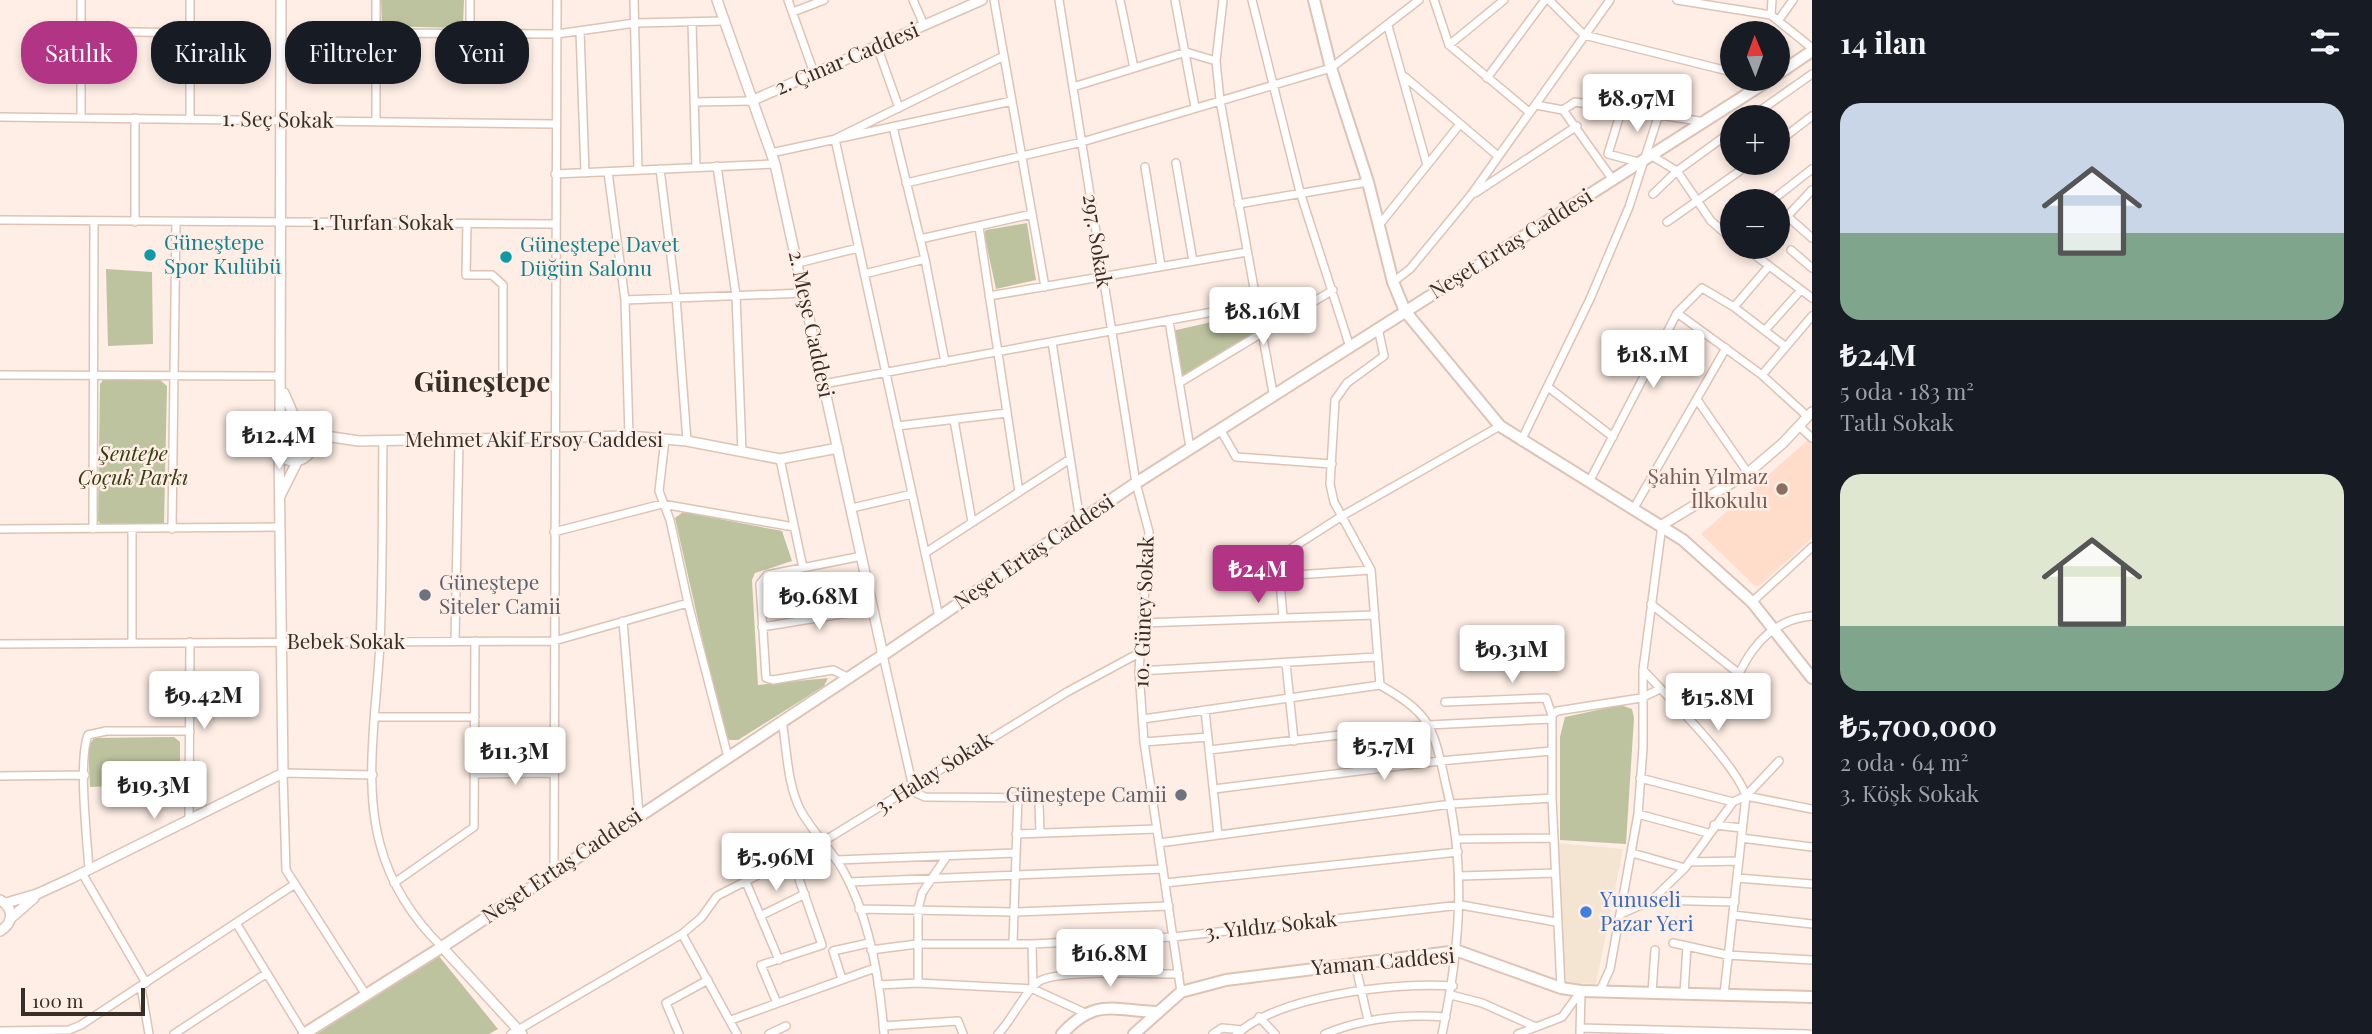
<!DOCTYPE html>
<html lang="tr">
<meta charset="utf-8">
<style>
:root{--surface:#171b24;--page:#242831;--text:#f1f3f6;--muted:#9ea1a6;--accent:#b23585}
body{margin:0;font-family:"Playfair Display",serif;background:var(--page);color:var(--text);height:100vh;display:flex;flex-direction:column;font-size:26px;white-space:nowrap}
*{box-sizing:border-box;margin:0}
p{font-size:23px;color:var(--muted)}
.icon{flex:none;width:38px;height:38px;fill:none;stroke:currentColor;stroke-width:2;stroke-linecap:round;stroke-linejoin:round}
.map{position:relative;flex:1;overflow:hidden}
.sheet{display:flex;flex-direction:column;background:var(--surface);width:560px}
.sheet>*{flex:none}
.top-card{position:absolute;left:21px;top:21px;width:665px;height:63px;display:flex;gap:14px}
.needle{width:46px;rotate:359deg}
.fabs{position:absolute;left:1720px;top:21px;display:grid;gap:14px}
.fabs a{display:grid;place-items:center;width:70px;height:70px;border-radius:50%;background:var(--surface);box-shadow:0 4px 10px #0003;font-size:35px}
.scale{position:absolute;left:21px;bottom:18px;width:124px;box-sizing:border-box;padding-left:7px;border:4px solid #382e28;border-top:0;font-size:19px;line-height:24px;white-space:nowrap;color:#382e28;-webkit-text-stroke:5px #feeee5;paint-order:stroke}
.price{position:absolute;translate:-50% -60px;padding:0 16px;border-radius:7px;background:#fff;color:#222;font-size:23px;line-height:46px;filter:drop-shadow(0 2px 4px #0008)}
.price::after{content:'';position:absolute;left:50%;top:42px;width:21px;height:16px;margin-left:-10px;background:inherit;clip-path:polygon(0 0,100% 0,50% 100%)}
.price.active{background:var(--accent);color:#fff}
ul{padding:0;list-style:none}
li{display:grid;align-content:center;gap:14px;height:371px;padding:0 28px}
li span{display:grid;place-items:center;height:217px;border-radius:21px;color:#555}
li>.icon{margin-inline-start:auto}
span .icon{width:126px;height:126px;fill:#fffc;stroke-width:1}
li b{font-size:30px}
h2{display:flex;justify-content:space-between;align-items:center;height:84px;padding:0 28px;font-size:30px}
.chip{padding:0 24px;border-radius:28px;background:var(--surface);box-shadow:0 4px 10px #0003;font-size:24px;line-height:63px}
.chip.active{background:var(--accent);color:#fff}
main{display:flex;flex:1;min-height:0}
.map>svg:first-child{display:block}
</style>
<main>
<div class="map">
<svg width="1812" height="1034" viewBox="0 0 1812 1034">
<rect width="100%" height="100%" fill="#feeee5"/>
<path fill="#f4e5d2" d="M1558,843L1623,849L1596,984L1563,983Z"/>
<path fill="#ffddca" d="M1808,440L1812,444V538L1760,585L1755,586L1701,534Z"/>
<path fill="#bec39f" d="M381,0H464L463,25L460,28L382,26Z
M1027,223L1036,280L996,289L984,233L986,230Z
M106,269L152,272L153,344L108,346Z
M1247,314L1253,318L1254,332L1184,375L1179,372L1172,331Z
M103,380H160L167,386L164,524H101L98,521L100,384Z
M683,512L782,531L792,561L755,573L752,580L758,685L828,678L824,686L738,740H729L723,731L675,518Z
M1621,705L1632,709L1634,718L1626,844L1560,840V737L1565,717Z
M174,737L180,742V783L90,787L88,747L94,738Z
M438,955L498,1029L489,1034H317Z"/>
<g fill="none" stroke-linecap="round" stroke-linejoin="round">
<defs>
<path id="minor" d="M81,0V118
M376,0V122
M470,0V33
M634,0L638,170
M788,0L814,73
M913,0L924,25
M994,0L1045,287
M1059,0L1136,483L1149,532L1139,671L1144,742L1181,992
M1120,0L1134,68
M1175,0L1195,107
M1223,0L1216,61L1220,100L1273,393
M1252,0L1300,192L1349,344
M1434,0L1449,45L1529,112
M1549,0L1584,35L1732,72
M1677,0L1771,15L1812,48
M793,12L824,0
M1771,15L1772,0
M1778,21L1793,0
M692,22L696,167
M1388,26L1427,165
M81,31L190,33
M580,31L585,173
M376,33L557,34L635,23L724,21
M1449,45L1504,0
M877,46L899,108
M1405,77L1498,156
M1487,78L1545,0
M1073,87L1186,52L1216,61
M694,102L751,101
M1536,105L1563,110L1613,180
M1622,108L1608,154L1642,163
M1563,110L1575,102L1705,122
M0,117L556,124
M1751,117L1812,74
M135,118V222
M190,119V0
M893,127L925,259L945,362
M1778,142L1812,116
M771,153L1012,101
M1652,156L1677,171L1711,221L1732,239
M1176,163L1193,261
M717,166L736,295L742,452
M1145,167L1161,266
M660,169L676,297L687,441
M608,172L625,300L629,436
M555,174L775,164
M906,183L1082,142L1331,68L1419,0
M1475,193L1577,126
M1653,194L1677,171L1732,131
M1771,201L1812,169
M1238,204L1368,182
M1787,216L1812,238
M0,220L556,224
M1667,222L1751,163
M467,224L466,275H492L503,285V386L554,387
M1380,224L1460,124
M1778,226L1812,190
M979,227L1019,492
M920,239L1032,214
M1744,247L1812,298
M1791,250L1812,268
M798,263L858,248
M864,274L925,259
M1393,282L1410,269L1471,195L1610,0
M989,296L1247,252
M625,300L805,293
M1734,307L1769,266
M1677,313L1762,375L1808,417
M1169,321L1190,448
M1378,328L1384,356L1347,383L1335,400L1330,484L1334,502L1371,570L1380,685C1397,695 1418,707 1428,725C1437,741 1441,763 1445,781C1467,867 1460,948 1442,1034
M1766,329L1801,290
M1052,342L1080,521
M0,375L280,376
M1762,375L1812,316
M1179,383L1333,290
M823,384L1256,304
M1548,387L1613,437
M1698,401L1748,473
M954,420L972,522
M897,426L1007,413
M1799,426L1812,438
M1220,429L1236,457L1332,464
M665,439L659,491L670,520L688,603L728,757
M383,441C382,508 383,576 380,643C377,705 363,783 380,844C390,883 413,919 442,947
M1521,441L1590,299L1629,207L1659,114
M780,459L803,568
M1589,482L1677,313L1702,288L1734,307L1786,347
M852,508L912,494
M1634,508L1726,348
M0,529L278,527
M93,529L94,221
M172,529L176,222
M554,532L662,504L794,527
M925,553L1070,459
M1278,557L1283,618
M1280,576L1371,570
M1239,582L1342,516L1500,426
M1752,602L1812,547
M1651,604L1737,672
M939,617L835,139L1004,56
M623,621L639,814
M1142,623L1375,615
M762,627L872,609
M455,641L459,441
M132,643V529
M0,644L554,641L688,603
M883,655L914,792L925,797L1035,798L1039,803L1040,833
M1286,663L1294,741
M1643,670C1668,697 1736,764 1746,796L1724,994
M1139,671L1377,657
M847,677L833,670L773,680L766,678L760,584L767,575L862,556
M1667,693L1702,713L1723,714C1738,669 1759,620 1812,616
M1445,702L1546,698L1552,715V798L1561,988
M1205,710L1218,835
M1552,715L1557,711L1641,698L1660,689
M375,717H475
M1143,719L1380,685
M782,721C787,749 787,785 801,811C813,833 832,850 844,872C870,919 880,982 884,1034
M1144,742L1208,737
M1209,750L1428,725L1551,719
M475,774L554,773
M0,776L85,775
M1640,778L1733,802L1746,796L1812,809
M1214,789L1440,761L1551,751
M1746,796L1779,761
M1638,814L1708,833
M189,820L190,642
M1714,825L1742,828
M1016,834L1157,829
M1741,838L1812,847
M1457,839L1554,838
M1159,843L1451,804L1552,798
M1632,853L1685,868
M837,860L1015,853
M1689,862L1739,861
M89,869C87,838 78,761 88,735L106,731H190
M554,870L557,0
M82,873L146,983
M1460,876L1555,873
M1737,878L1812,884
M746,882L779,960
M849,882L1163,869
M394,883L474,827L475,641
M1165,883L1458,852
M1652,900L1735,902
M859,909L1013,912L1169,906
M1621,914L1652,900L1685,868L1733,802
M1733,915L1812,924
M760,916L805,894
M236,923L304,1034
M682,934L737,1034
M1013,943L1018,796
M1673,943L1727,955L1812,960
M1032,944L1033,988
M871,950L917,944H1032L1173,937L1461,905L1556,922
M1355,963L1368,1020
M842,979L833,951L869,943
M918,983V910L922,893L947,856
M878,985L918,983L1033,989L1083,1012
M141,987L149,1034
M1600,991L1610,969L1638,814L1643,748V670L1662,525
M1652,992L1655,950
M1684,993L1687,946
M366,995L286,870L283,773L373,775
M1451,995L1482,1003L1536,1027
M777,1003L761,965L822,945L792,859
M1259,1017L1275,1034
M731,1020L875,968
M883,1026L958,1021L963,1034
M1580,1028L1809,1034
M0,1031L69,1030L81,1025L295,884
M174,1034L267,973
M511,1034L682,934L701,918L717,896L824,841L1067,692L1141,652
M679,1034L666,1003L708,980
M769,1034L786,1026
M998,1034C1012,1020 1025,991 1038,982C1055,969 1152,974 1179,974
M1213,1034L1222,1028L1242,1030
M1237,1034C1281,995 1396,982 1453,986
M1325,1034C1364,1018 1404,1014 1446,1017
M1518,1034L1562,1017L1581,991
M1580,1034L1581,992"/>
<path id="tertiary" d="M717,0L775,164L883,655
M751,101L982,0
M284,393L297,423
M275 442a19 19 0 1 1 38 0a19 19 0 1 1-38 0Z
M280,429L281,0
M312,434L359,441L629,436L687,441L780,459L838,448
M280,496L298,460
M1662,525L1748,473L1783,443L1812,412
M0,900C14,908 14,923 0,931
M6,903L37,894L72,878L283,773L279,452
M11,918L34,898
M442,947L522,1034"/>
<path id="secondary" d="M1314,0L1331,68L1368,182L1393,282L1405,311L1500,426L1683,540L1752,602L1812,678
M1778,74L1812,51
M304,1034L442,947L883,655L1136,483L1771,79
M1062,1034C1095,998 1111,1010 1157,1012
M1134,1034L1181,992L1226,980L1458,951L1561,988L1581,991L1812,997"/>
</defs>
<use href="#minor" stroke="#dec3b5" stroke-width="10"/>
<use href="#tertiary" stroke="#dec3b5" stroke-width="12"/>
<use href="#secondary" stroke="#dec3b5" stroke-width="14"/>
<use href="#minor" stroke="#fff" stroke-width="7"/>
<use href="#tertiary" stroke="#fff" stroke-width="9"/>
<use href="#secondary" stroke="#fff" stroke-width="10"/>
</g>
<g fill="#0f9aa8" stroke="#feeee5" stroke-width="2.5">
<circle cx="150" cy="255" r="7"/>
<circle cx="506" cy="257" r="7"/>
</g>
<circle fill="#8d6e63" stroke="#feeee5" stroke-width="2.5" cx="1782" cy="489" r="7"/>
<g fill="#6b7280" stroke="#feeee5" stroke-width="2.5">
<circle cx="425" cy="595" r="7"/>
<circle cx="1181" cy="795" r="7"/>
</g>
<circle fill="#3f7fe0" stroke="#feeee5" stroke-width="2.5" cx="1586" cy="912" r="7"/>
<g text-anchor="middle" stroke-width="5" stroke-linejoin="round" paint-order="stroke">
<g font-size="21" fill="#382e28" stroke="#feeee5">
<text transform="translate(847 59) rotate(-23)" y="7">2. Çınar Caddesi</text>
<text transform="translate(278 120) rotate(1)" y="7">1. Seç Sokak</text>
<text x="383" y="230">1. Turfan Sokak</text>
<text transform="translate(1097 241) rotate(81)" y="7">297. Sokak</text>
<text transform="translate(1511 244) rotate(-32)" y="7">Neşet Ertaş Caddesi</text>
<text transform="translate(811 324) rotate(78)" y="7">2. Meşe Caddesi</text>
<text x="534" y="447">Mehmet Akif Ersoy Caddesi</text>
<text transform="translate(1034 552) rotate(-34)" y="7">Neşet Ertaş Caddesi</text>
<text transform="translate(1144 612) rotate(-88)" y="7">10. Güney Sokak</text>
<text x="346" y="649">Bebek Sokak</text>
<text transform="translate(934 773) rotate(-32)" y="7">3. Halay Sokak</text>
<text transform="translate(562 866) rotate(-34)" y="7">Neşet Ertaş Caddesi</text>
<text transform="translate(1271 926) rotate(-6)" y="7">3. Yıldız Sokak</text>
<text transform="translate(1383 962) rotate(-5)" y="7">Yaman Caddesi</text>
</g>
<g font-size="21" fill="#0d838f" stroke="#feeee5" text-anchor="start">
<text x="164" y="250">Güneştepe<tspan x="164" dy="24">Spor Kulübü</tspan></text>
<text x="520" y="252">Güneştepe Davet<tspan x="520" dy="24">Düğün Salonu</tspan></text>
</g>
<g font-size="21" font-style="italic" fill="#393d13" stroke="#feeee5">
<text x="133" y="461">Şentepe<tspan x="133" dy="24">Çoçuk Parkı</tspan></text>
</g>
<g font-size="21" fill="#785e54" stroke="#feeee5" text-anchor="end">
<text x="1768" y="484">Şahin Yılmaz<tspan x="1768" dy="24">İlkokulu</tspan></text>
</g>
<g font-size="21" fill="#5b616d" stroke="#feeee5" text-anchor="start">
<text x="439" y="590">Güneştepe<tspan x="439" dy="24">Siteler Camii</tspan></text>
<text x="1167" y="802" text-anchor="end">Güneştepe Camii</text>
</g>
<g font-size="21" fill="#366cbe" stroke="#feeee5" text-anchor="start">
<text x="1600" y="907">Yunuseli<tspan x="1600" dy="24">Pazar Yeri</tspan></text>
</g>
<g font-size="28" font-weight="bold" fill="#382e28" stroke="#feeee5">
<text x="482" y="392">Güneştepe</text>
</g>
</g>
</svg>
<div class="fabs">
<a><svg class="needle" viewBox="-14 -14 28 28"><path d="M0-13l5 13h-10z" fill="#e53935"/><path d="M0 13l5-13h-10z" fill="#9ea1a6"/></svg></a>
<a>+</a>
<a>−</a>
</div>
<div class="scale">100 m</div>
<b class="price" style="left:1637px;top:134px">₺8.97M</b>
<b class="price" style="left:1263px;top:347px">₺8.16M</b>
<b class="price" style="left:1653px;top:390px">₺18.1M</b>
<b class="price" style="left:279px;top:471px">₺12.4M</b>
<b class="price active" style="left:1258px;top:605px">₺24M</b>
<b class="price" style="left:819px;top:632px">₺9.68M</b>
<b class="price" style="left:1512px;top:685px">₺9.31M</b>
<b class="price" style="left:204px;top:731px">₺9.42M</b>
<b class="price" style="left:1718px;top:733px">₺15.8M</b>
<b class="price" style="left:1384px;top:782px">₺5.7M</b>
<b class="price" style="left:515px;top:787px">₺11.3M</b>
<b class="price" style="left:154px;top:821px">₺19.3M</b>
<b class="price" style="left:776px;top:893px">₺5.96M</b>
<b class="price" style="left:1110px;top:989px">₺16.8M</b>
<div class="top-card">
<a class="chip active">Satılık</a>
<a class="chip">Kiralık</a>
<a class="chip">Filtreler</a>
<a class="chip">Yeni</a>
</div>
</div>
<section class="sheet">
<h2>14 ilan<svg class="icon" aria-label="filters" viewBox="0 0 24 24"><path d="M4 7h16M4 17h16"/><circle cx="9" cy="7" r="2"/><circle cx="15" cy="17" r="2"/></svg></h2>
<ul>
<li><span style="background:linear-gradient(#c9d6e8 60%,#7fa58c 0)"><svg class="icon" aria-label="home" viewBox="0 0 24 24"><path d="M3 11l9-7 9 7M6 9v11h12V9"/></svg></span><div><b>₺24M</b><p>5 oda · 183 m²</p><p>Tatlı Sokak</p></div></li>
<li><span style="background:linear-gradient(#dfe7d0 70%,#7fa58c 0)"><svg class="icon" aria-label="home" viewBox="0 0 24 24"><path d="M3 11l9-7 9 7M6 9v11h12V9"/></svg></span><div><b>₺5,700,000</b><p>2 oda · 64 m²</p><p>3. Köşk Sokak</p></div></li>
</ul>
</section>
</main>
